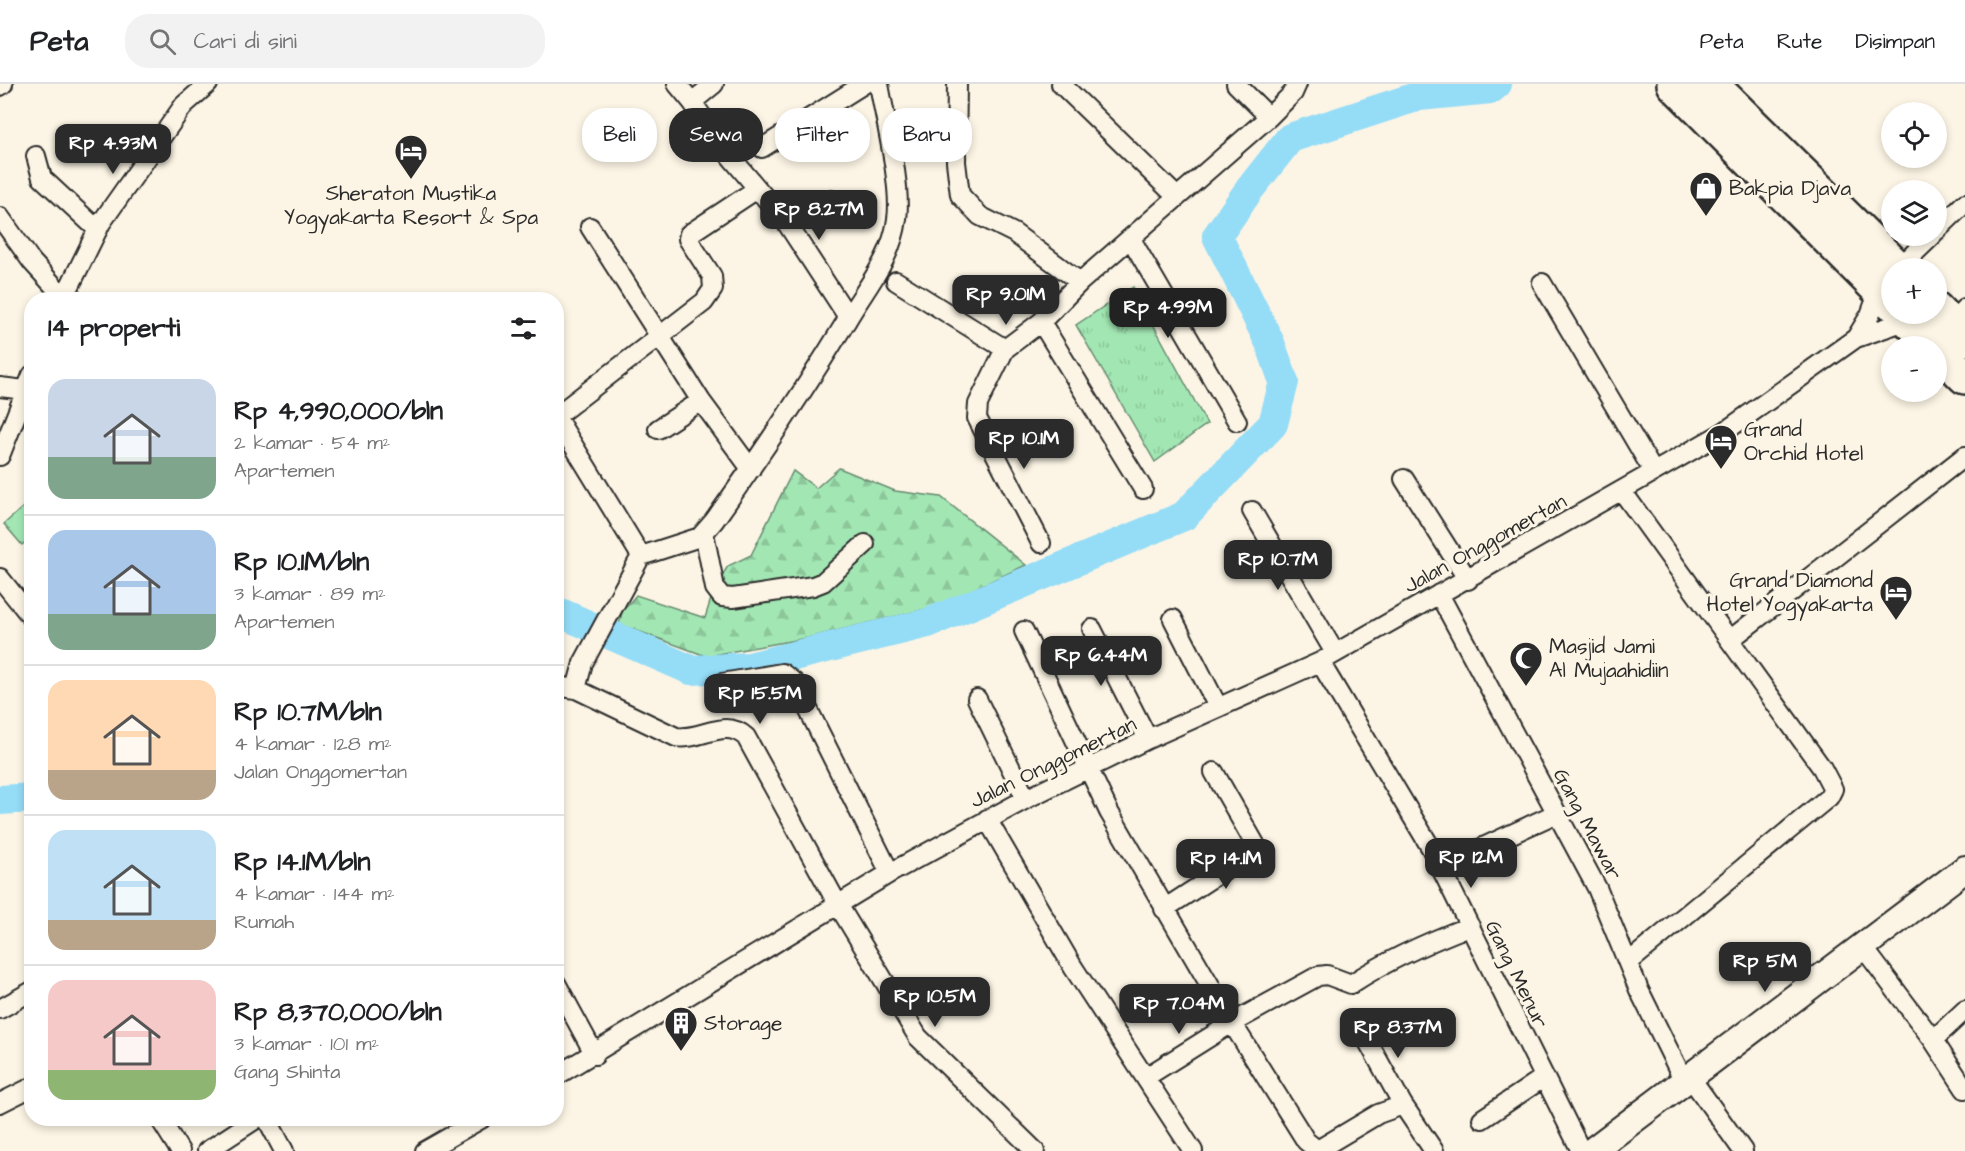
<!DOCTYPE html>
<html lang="id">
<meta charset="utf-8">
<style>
:root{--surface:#fff;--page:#f2f2f2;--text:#202124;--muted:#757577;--line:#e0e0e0;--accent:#2b2b2b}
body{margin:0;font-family:"Architects Daughter",sans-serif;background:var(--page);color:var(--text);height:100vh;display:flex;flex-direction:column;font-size:22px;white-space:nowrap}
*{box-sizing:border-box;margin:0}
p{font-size:20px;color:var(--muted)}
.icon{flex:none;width:33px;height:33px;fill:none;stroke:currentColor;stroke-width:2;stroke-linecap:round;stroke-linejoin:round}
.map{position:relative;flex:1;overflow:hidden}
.details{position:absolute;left:24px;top:208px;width:540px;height:834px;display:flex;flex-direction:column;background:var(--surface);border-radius:24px;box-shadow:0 3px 9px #0003}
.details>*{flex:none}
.hud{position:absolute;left:582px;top:24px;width:570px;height:54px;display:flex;gap:12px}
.fabs{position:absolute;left:1881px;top:18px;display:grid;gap:12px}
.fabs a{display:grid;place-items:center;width:66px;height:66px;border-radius:50%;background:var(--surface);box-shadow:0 3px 9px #0003;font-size:30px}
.price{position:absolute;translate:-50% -51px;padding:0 14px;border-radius:12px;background:var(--accent);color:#fff;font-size:20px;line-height:39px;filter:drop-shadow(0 2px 3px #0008)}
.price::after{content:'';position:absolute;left:50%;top:36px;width:18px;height:14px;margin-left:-9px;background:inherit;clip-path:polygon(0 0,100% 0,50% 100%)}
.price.current{background:#222;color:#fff}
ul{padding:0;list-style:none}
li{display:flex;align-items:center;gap:18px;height:150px;padding:0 24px}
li+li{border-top:2px solid var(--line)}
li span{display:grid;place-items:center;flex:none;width:168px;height:120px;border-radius:18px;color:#555}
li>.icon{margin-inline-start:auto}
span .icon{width:72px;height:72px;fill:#fffc;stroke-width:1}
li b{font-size:26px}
h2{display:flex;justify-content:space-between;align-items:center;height:72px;padding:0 24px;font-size:26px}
.pill{padding:0 21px;border-radius:24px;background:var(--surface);box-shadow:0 3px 9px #0003;font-size:21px;line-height:54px}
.pill.current{background:var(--accent);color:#fff}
header{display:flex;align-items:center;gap:36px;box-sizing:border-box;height:84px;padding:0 30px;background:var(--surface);border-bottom:2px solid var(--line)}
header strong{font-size:28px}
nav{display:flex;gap:33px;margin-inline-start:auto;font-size:21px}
.search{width:420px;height:54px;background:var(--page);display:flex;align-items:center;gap:15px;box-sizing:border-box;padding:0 21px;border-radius:24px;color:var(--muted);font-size:22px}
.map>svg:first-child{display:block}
</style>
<header>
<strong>Peta</strong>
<div class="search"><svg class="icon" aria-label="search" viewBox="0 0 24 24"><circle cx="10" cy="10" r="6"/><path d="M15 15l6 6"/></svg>Cari di sini</div>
<nav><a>Peta</a><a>Rute</a><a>Disimpan</a></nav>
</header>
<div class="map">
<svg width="1965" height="1067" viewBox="0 0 1965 1067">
<defs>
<pattern id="forest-firs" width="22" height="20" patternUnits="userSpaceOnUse" patternTransform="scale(1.5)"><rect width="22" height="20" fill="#a2e7b3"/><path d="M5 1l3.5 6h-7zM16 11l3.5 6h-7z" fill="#8cc69a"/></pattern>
<pattern id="park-tufts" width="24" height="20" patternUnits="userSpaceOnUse" patternTransform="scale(1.5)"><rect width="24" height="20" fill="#a2e7b3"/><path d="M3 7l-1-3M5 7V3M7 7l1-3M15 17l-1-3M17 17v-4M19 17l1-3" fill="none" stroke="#8cc69a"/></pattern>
</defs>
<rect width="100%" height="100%" fill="#fcf5e5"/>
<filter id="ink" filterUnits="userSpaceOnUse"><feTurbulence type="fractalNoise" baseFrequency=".0167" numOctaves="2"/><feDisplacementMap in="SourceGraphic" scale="12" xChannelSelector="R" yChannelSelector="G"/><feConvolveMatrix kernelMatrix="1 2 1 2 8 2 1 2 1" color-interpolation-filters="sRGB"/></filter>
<g filter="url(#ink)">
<path fill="#a2e7b3" stroke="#66896f" stroke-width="1.5" d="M31,416V453L22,461L4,440Z"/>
<path fill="url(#forest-firs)" stroke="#66896f" stroke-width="1.5" d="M839,384L895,407L941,413L1026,481L934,523L807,554L706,572L619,540L622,528L636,511L705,534L714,505L728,482L751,471L793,387L816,404Z"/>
<path fill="url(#park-tufts)" stroke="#66896f" stroke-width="1.5" d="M1133,203L1207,340L1155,378L1076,241Z"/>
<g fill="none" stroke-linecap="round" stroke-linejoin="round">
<path stroke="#95dcf7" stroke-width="30" d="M556,527L691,586L749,583L928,539L1184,432L1273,340L1284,298L1270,259L1217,152L1249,106L1290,54L1419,12L1491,5L1497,0
M0,716L32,714"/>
<defs>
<path id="street" d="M677,0L692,18L730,72L788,141L848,233
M957,0L956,78L960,111L980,132L1014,149L1080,198
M1061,0L1177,113
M1236,0L1269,33
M0,2L3,0
M692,18L714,0
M762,64L864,0
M36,72L42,94L98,146
M0,133L32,178L64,213
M788,141L830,116
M590,143L701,317L751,385
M1936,147L1965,119
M1131,155L1237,337
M1899,184L1932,152
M896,197L1005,265
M1542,199L1653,387
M63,216L101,139L184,21L208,0
M1041,238L1143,405
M1950,239L1965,224
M1856,254L1870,231L1879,207
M0,303L25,306
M556,332L704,218L713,205L712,192L688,155L689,150L757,105
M556,333L641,472L583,579L576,605
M658,345L701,317
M0,372L32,291
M1404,395L1468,496
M1622,407L1822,684L1833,705L1829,713L1629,878
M1252,427L1335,569
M704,449L715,504L722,513L733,514L813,502L823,498L865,460
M1041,459L977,334L978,320L1005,265L1041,238L1080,198L1269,33L1293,9L1297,0
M641,472L700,453L714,437C761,371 805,305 847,236C866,203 892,175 897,135C902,102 885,35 879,0
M0,494L32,534
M1439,510L1597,804L1639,906L1684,997
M1173,535L1218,623
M1092,545L1148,655
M1024,547L1109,728L1232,939L1306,1057L1316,1065L1321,1064L1378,1030L1403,1021
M1731,555L1965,372
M1320,578L1431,764L1581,1067
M722,599L782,589L795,599L890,789
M556,602L576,605L676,653C700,657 725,633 746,653L837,819L918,953L1035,1067
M977,615L1026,715
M987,735L1073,883L1193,1067
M1440,783L1557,729
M1164,825L1244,773L1252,767L1255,760L1214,688
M1863,863L1933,956L1965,1005
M556,899L595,971
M0,925L32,907
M1362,947L1403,1021L1434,1067
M1933,956L1965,926
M556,992L890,789L1026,715L1148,655L1320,578L1724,348L1856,254L1908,236
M1146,993L1232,939L1318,892L1327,891L1351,900C1389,875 1428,858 1470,842
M1690,993L1743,1067
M0,1019L32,1003
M160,1035L180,1067
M267,1035L284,1067
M1482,1035L1543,994
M207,1067L256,1035
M425,1067L481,1035"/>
<path id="secondary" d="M1592,1067L1965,785"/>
<path id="highway" d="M1674,0L1892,219
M1711,0L1898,184
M1936,225L1965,255
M1902,230L1935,262
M1936,264L1965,293"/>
</defs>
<use href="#street" stroke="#2b2b2b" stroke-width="22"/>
<use href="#secondary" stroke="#2b2b2b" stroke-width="30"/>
<use href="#highway" stroke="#2b2b2b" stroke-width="38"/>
<use href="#street" stroke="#fcf5e5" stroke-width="18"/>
<use href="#secondary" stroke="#fcf5e5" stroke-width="26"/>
<use href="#highway" stroke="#fcf5e5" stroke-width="33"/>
</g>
</g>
<defs>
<symbol id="hotel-pin" viewBox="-11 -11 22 30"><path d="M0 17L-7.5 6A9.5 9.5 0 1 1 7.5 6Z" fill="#2b2b2b" stroke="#fcf5e5"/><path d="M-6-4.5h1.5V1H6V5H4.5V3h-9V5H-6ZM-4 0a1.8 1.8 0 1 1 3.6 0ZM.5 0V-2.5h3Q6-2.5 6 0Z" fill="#fff"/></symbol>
<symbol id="shop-pin" viewBox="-11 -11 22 30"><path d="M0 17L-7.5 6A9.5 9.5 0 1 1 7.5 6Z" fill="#2b2b2b" stroke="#fcf5e5"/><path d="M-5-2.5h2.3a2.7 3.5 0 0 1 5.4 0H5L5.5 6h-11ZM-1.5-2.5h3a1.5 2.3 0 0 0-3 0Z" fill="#fff"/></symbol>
<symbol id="mosque-pin" viewBox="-11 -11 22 30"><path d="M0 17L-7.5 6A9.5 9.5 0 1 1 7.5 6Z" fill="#2b2b2b" stroke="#fcf5e5"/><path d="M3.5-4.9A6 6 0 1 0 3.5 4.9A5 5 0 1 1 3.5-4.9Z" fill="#fff"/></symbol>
<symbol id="building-pin" viewBox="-11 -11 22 30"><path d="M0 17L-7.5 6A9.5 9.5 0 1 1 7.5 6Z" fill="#2b2b2b" stroke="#fcf5e5"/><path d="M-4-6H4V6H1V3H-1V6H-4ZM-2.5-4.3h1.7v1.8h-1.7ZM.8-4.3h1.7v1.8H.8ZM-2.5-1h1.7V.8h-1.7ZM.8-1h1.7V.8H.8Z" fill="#fff"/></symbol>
</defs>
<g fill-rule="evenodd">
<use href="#hotel-pin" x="392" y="48" width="38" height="52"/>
<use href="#shop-pin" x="1687" y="85" width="38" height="52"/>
<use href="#hotel-pin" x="1702" y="338" width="38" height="52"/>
<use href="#hotel-pin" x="1877" y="489" width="38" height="52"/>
<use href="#mosque-pin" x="1507" y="555" width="38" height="52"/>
<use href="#building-pin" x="662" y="920" width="38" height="52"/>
</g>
<g text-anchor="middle" stroke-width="6" stroke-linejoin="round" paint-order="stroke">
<g font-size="21" fill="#2b2b2b" stroke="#fcf5e5" text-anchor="start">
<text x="1729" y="111">Bakpia Djava</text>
<text x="411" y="116" text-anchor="middle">Sheraton Mustika<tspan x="411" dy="24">Yogyakarta Resort &amp; Spa</tspan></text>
<text x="1744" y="352">Grand<tspan x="1744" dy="24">Orchid Hotel</tspan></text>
<text x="1873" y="503" text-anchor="end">Grand Diamond<tspan x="1873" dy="24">Hotel Yogyakarta</tspan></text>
<text x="1549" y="569">Masjid Jami<tspan x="1549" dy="24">Al Mujaahidiin</tspan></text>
<text x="704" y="946">Storage</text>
</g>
<g font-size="21" fill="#2b2b2b" stroke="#fcf5e5">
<text transform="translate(1485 459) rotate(-29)" y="7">Jalan Onggomertan</text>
<text transform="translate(1053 678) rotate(-26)" y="7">Jalan Onggomertan</text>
<text transform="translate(1588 740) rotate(62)" y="7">Gang Mawar</text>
<text transform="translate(1517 890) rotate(64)" y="7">Gang Menur</text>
</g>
</g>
</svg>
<div class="fabs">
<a><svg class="icon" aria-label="locate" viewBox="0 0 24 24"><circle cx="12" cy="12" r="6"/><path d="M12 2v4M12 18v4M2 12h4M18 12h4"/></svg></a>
<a><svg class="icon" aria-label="layers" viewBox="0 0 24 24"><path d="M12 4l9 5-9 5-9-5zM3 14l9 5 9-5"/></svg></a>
<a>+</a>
<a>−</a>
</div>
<b class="price" style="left:113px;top:91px">Rp 4.93M</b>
<b class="price" style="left:819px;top:157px">Rp 8.27M</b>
<b class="price" style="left:1006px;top:242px">Rp 9.01M</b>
<b class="price current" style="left:1168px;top:255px">Rp 4.99M</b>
<b class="price" style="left:1024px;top:386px">Rp 10.1M</b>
<b class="price" style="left:1278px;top:507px">Rp 10.7M</b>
<b class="price" style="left:1101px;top:603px">Rp 6.44M</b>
<b class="price" style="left:760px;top:641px">Rp 15.5M</b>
<b class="price" style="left:1471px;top:805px">Rp 12M</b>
<b class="price" style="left:1226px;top:806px">Rp 14.1M</b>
<b class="price" style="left:1765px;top:909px">Rp 5M</b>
<b class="price" style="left:935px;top:944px">Rp 10.5M</b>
<b class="price" style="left:1179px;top:951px">Rp 7.04M</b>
<b class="price" style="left:1398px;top:975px">Rp 8.37M</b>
<div class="hud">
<a class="pill">Beli</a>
<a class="pill current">Sewa</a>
<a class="pill">Filter</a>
<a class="pill">Baru</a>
</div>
<section class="details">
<h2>14 properti<svg class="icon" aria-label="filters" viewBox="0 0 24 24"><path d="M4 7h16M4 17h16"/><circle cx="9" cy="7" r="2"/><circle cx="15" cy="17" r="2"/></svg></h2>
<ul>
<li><span style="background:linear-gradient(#c9d6e8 65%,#7fa58c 0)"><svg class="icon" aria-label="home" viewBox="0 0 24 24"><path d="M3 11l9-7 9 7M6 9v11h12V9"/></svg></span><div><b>Rp 4,990,000/bln</b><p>2 kamar · 54 m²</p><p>Apartemen</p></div></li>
<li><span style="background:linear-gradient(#a9c7e8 70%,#7fa58c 0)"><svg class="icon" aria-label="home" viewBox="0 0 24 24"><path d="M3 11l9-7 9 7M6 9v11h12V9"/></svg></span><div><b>Rp 10.1M/bln</b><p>3 kamar · 89 m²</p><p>Apartemen</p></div></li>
<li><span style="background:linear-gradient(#ffd9b3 75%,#b9a48a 0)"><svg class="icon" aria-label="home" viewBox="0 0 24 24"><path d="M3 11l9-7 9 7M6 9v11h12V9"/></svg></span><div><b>Rp 10.7M/bln</b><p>4 kamar · 128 m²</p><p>Jalan Onggomertan</p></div></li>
<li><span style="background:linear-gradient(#bfe0f5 75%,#b9a48a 0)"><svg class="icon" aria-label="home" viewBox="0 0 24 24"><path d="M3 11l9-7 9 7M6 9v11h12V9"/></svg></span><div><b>Rp 14.1M/bln</b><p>4 kamar · 144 m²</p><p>Rumah</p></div></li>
<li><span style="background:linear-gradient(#f6c9c9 75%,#8fb573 0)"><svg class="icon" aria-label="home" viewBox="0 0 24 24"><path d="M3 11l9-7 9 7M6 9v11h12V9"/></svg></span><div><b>Rp 8,370,000/bln</b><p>3 kamar · 101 m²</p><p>Gang Shinta</p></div></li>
</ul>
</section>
</div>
